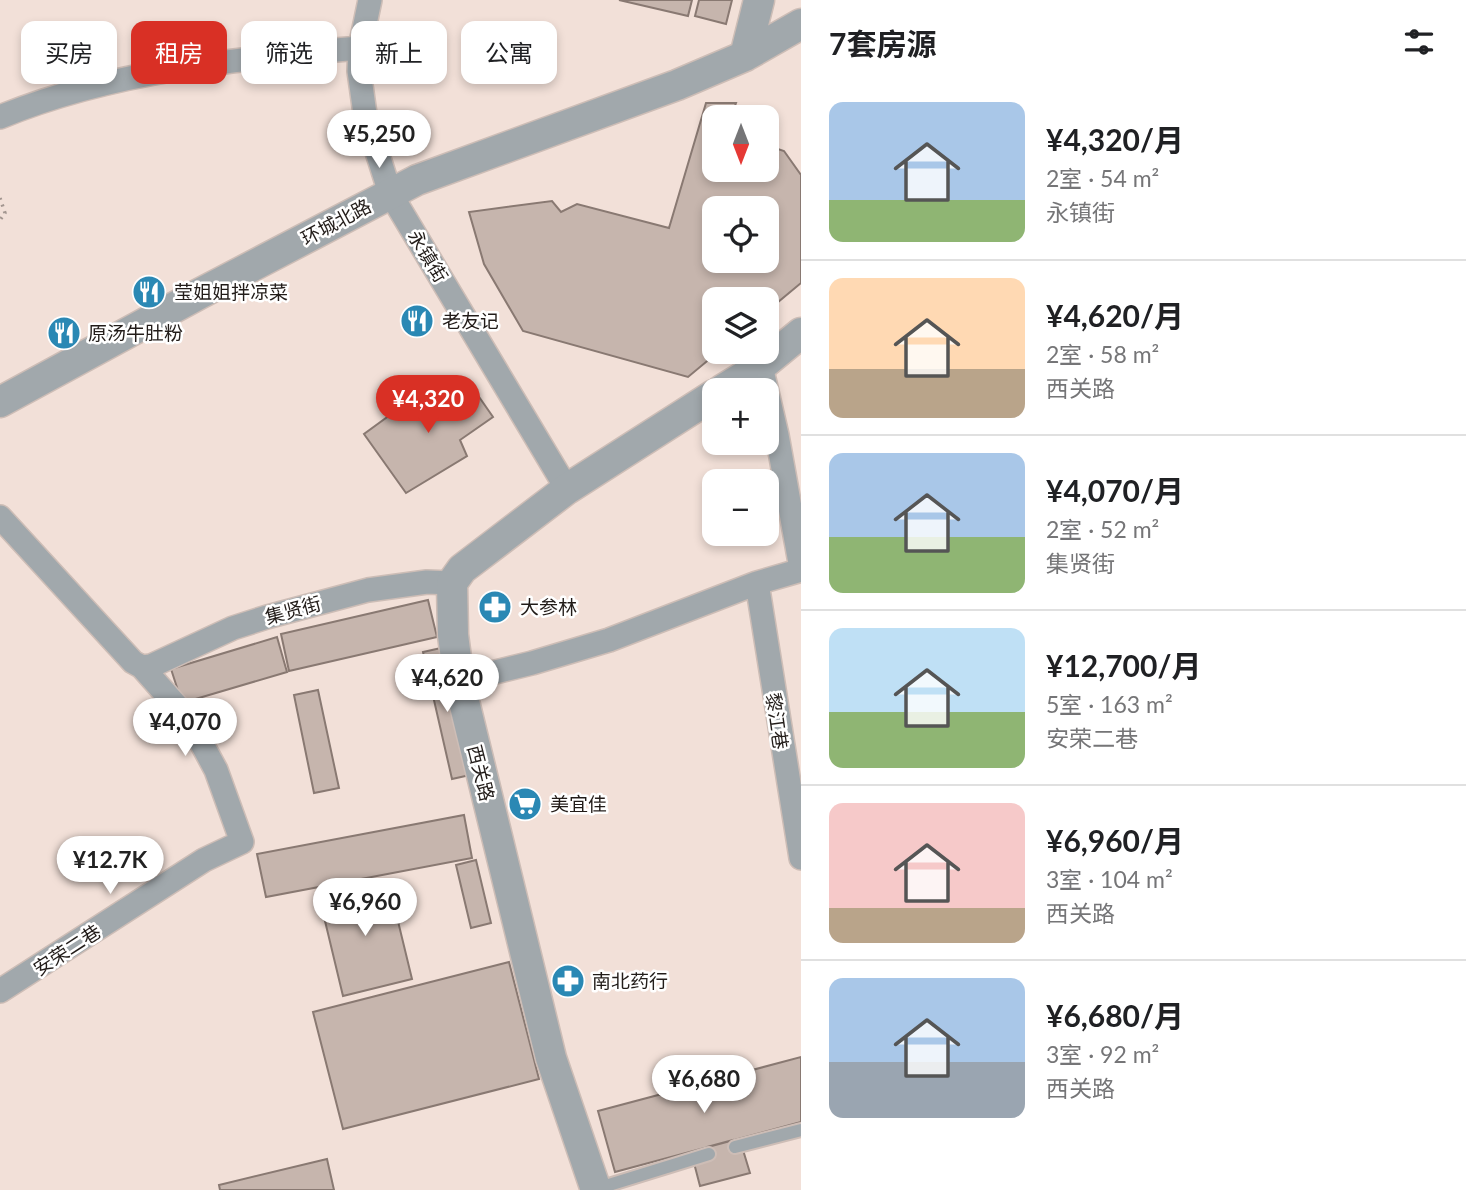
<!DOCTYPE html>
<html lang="zh">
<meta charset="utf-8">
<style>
:root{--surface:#fff;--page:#f6f6f6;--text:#202124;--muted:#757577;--line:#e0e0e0;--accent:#d93025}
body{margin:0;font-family:Lato,"Noto Sans SC",sans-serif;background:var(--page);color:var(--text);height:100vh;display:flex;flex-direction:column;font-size:26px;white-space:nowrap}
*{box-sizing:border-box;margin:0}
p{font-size:23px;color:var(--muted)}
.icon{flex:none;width:38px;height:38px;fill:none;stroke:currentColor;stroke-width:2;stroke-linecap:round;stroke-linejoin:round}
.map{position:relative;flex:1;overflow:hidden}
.sheet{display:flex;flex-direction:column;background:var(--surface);width:665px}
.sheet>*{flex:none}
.banner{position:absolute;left:21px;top:21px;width:665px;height:63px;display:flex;gap:14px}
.needle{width:46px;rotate:180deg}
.controls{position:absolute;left:702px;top:105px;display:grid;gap:14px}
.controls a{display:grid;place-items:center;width:77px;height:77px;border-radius:14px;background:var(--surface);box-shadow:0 4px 10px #0003;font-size:35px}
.price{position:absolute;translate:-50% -60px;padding:0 16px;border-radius:24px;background:#fff;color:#222;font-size:23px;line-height:46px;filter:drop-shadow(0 2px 4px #0008)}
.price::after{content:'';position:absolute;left:50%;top:42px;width:21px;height:16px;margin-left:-10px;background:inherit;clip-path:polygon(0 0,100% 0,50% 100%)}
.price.active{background:var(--accent);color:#fff}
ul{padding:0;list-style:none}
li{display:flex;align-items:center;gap:21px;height:175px;padding:0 28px}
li+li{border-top:2px solid var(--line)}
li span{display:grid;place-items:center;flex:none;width:196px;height:140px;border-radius:14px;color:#555}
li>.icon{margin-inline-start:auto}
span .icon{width:84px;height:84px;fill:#fffc;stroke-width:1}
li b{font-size:30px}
h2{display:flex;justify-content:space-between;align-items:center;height:84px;padding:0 28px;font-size:30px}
.pill{padding:0 24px;border-radius:14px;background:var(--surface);box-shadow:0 4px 10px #0003;font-size:24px;line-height:63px}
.pill.active{background:var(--accent);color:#fff}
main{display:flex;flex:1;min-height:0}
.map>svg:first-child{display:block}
</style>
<main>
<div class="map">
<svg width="801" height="1190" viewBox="0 0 801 1190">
<rect width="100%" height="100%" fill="#f2e0d8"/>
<path fill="#c6b5ad" stroke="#897972" stroke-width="2" fill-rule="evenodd" d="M619,0H692L688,16Z
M699,0H732L726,24L695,16Z
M706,103H736L731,117H714V170H766V145L784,151L801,175V283L766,312V299H714V352H718L688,377L523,331L484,264L469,212L552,201L561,212L577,204L669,228ZM714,208H766V261H714Z
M468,381L493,417L460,440L467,456L406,493L364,434L423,391L432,407Z
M428,600L437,637L289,671L281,634Z
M277,637L287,672L182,703L171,669Z
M441,648L470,775L452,779L423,652Z
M318,690L339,788L314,793L294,695Z
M464,815L472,858L266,897L257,854Z
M476,860L491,923L471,928L456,865Z
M388,880L412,979L343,996L319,896Z
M509,962L539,1079L343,1129L313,1012Z
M801,1057V1122L615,1172L598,1111Z
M733,1140L736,1152L743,1150L750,1173L700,1186L694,1163L710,1159L707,1147Z
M327,1159L334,1190H220L219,1185Z"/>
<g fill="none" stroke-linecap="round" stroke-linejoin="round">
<defs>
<path id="service" d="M735,1147L801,1130
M596,1189L709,1154"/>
<path id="minor" d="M370,0L360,48L359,71L365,114L390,193L567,489
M0,117C114,70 239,59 360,48
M0,517L133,662L142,667L151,666L233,628L267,617L368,590L427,582L452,583
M757,583L801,858
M459,681L532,663L609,640L757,583L798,571L800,563L777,435L761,366
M0,991L204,860L242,842L216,770L189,720L142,667"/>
<path id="tertiary" d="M745,56L759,0
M722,390L761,366L801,333
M0,402L199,294L417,180L677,85L745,56L801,24
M596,1190L551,1058L459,681L453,635L452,583L462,569L567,489L714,395"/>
</defs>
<use href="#service" stroke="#cdbdb6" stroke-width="16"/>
<use href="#minor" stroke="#cdbdb6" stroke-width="26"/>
<use href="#tertiary" stroke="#cdbdb6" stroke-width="33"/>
<path stroke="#a39690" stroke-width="3.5" stroke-dasharray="2 5" stroke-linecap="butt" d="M0,198L5,213L0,220"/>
<use href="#service" stroke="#a1a8ac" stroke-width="12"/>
<use href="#minor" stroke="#a1a8ac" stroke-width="23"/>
<use href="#tertiary" stroke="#a1a8ac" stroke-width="30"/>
</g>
<defs>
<symbol id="restaurant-disc" viewBox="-11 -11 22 22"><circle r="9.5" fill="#2a88b4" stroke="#fff"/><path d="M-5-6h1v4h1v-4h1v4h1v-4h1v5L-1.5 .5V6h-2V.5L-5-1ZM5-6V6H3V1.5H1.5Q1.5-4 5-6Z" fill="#fff"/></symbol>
<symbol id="pharmacy-disc" viewBox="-11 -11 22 22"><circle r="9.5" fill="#2a88b4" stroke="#fff"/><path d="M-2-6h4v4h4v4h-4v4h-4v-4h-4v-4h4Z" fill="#fff"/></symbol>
<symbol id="supermarket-disc" viewBox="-11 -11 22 22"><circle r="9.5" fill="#2a88b4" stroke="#fff"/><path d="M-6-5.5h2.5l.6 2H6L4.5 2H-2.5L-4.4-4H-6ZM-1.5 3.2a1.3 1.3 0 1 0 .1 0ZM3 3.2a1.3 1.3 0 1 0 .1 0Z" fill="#fff"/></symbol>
</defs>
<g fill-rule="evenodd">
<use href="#restaurant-disc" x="130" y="273" width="38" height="38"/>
<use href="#restaurant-disc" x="398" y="302" width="38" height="38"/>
<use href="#restaurant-disc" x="45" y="314" width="38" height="38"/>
<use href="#pharmacy-disc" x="476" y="588" width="38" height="38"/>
<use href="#supermarket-disc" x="506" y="785" width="38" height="38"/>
<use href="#pharmacy-disc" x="549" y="962" width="38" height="38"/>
</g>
<g text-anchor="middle" stroke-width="5" stroke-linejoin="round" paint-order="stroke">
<g font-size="19" fill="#221c19" stroke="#fff">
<text transform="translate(336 222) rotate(-28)" y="7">环城北路</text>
<text transform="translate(428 256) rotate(59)" y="7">永镇街</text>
<text transform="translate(293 610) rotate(-15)" y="7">集贤街</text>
<text transform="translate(777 721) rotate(82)" y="7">黎江巷</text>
<text transform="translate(481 773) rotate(76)" y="7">西关路</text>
<text transform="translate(67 950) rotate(-33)" y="7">安荣二巷</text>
</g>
<g font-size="19" fill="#221c19" stroke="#fff" text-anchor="start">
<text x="174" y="299">莹姐姐拌凉菜</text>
<text x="442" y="328">老友记</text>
<text x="88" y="340">原汤牛肚粉</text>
<text x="520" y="614">大参林</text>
<text x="550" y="811">美宜佳</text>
<text x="592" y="988">南北药行</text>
</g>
</g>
</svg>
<div class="controls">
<a><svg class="needle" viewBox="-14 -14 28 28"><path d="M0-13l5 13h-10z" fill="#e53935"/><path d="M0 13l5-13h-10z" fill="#757577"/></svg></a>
<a><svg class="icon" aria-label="locate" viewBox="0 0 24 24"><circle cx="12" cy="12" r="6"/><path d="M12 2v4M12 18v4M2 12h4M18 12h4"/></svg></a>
<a><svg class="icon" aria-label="layers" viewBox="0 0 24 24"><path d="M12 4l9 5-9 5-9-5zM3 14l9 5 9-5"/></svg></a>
<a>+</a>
<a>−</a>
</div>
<b class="price" style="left:379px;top:170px">¥5,250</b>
<b class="price active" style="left:428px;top:435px">¥4,320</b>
<b class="price" style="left:447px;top:714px">¥4,620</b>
<b class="price" style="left:185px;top:758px">¥4,070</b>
<b class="price" style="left:110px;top:896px">¥12.7K</b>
<b class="price" style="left:365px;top:938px">¥6,960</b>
<b class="price" style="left:704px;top:1115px">¥6,680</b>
<div class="banner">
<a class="pill">买房</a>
<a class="pill active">租房</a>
<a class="pill">筛选</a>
<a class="pill">新上</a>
<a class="pill">公寓</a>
</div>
</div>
<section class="sheet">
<h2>7套房源<svg class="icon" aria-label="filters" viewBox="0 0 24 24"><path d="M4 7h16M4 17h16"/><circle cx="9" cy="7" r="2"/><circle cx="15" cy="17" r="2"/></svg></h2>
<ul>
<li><span style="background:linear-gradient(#a9c7e8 70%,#8fb573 0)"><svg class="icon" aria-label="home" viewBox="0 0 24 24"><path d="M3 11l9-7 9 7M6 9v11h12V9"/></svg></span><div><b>¥4,320/月</b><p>2室 · 54 m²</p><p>永镇街</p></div></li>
<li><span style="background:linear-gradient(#ffd9b3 65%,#b9a48a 0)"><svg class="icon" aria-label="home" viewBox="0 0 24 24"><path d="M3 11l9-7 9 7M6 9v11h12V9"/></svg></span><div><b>¥4,620/月</b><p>2室 · 58 m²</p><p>西关路</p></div></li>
<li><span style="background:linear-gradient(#a9c7e8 60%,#8fb573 0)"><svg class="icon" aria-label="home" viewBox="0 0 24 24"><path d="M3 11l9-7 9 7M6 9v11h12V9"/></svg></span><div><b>¥4,070/月</b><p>2室 · 52 m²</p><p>集贤街</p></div></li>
<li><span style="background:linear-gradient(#bfe0f5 60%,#8fb573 0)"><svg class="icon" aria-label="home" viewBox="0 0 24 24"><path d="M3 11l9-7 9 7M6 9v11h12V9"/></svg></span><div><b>¥12,700/月</b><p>5室 · 163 m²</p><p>安荣二巷</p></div></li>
<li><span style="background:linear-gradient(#f6c9c9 75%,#b9a48a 0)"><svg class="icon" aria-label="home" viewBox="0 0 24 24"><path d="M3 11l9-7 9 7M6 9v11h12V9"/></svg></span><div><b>¥6,960/月</b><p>3室 · 104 m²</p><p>西关路</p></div></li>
<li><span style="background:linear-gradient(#a9c7e8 60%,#9aa5b1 0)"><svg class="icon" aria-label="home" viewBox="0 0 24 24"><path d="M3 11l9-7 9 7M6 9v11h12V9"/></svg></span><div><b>¥6,680/月</b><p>3室 · 92 m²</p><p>西关路</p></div></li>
</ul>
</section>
</main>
